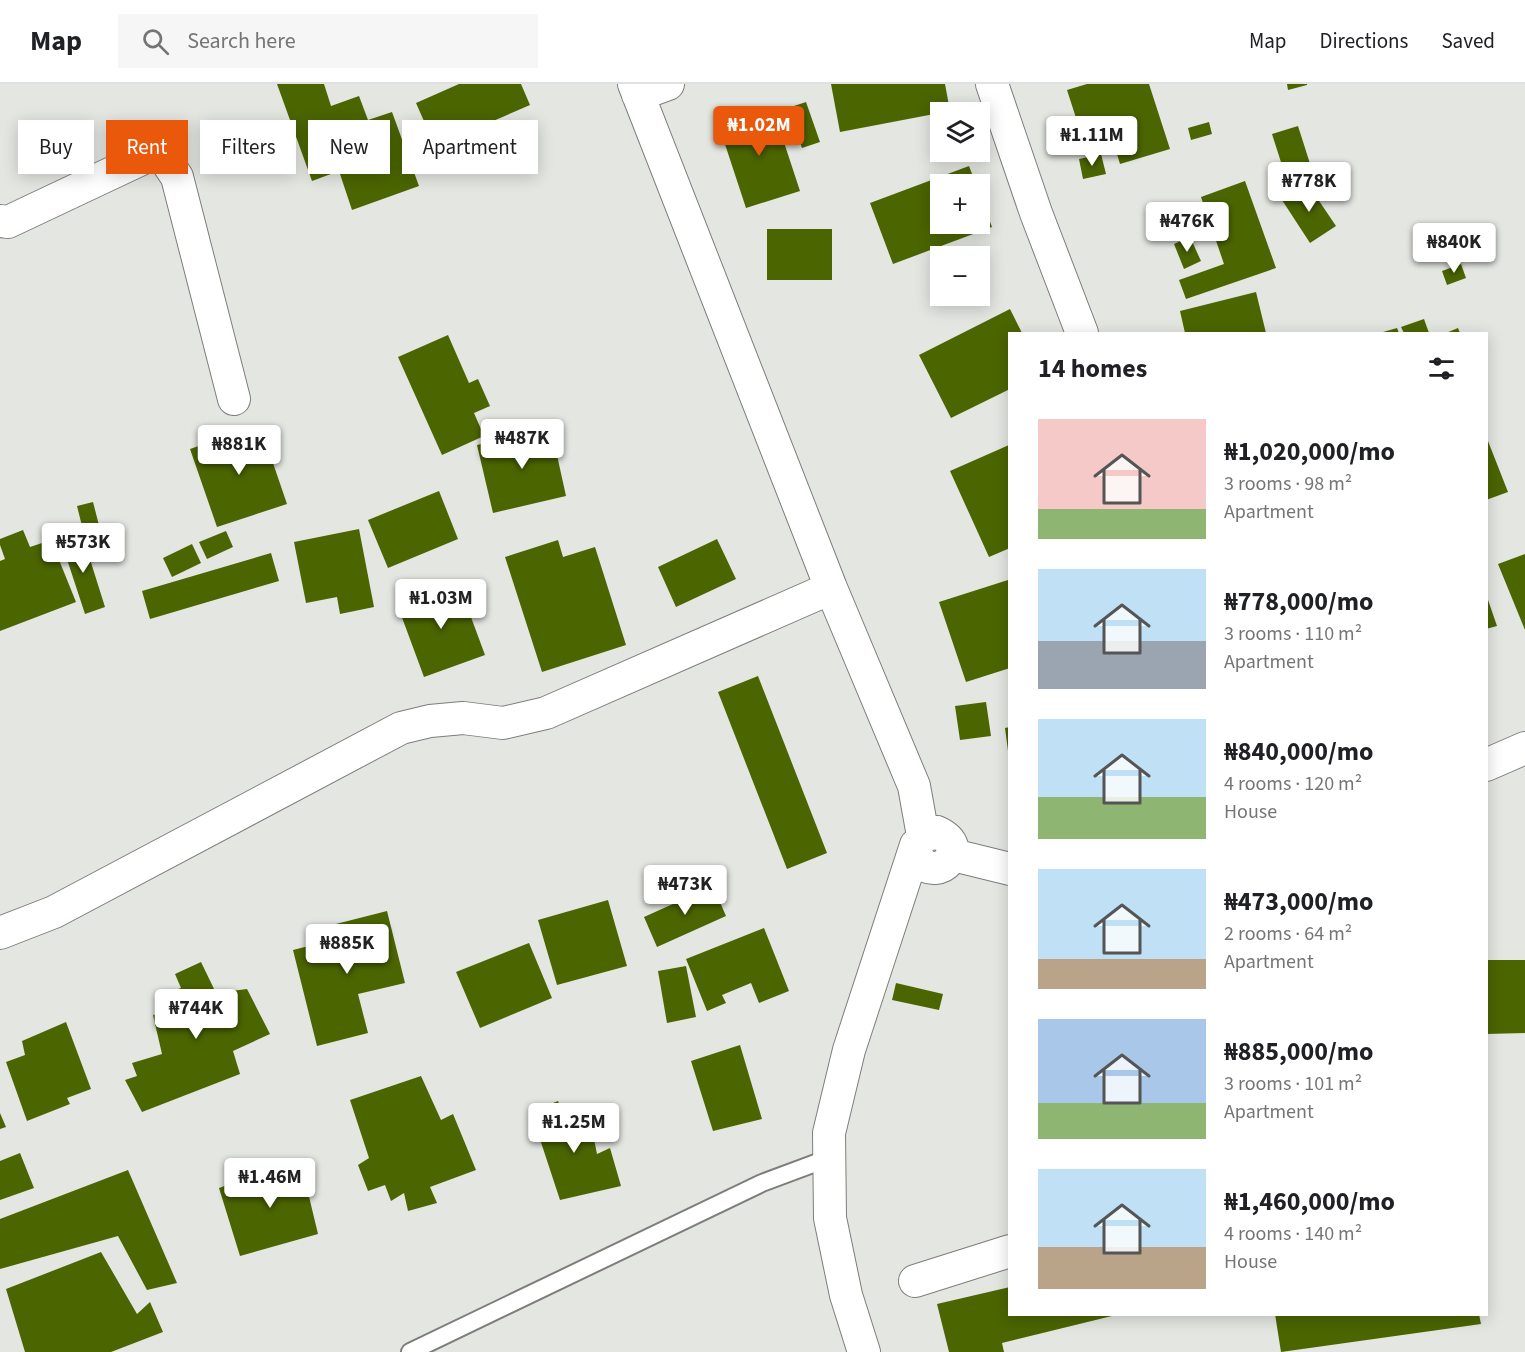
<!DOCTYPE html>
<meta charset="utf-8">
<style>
:root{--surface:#fff;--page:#f6f6f6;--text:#202124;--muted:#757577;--line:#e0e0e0;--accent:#ea580c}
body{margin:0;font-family:"Source Sans 3",sans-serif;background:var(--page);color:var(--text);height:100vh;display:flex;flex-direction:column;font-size:22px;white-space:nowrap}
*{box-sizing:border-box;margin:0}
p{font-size:20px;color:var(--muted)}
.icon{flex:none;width:33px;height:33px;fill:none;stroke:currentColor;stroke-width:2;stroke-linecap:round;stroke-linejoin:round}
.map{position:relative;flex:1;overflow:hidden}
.side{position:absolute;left:1008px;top:248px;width:480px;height:984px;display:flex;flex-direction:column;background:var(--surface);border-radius:0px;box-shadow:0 3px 15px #0003}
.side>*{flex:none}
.hud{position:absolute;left:18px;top:36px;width:570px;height:54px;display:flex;gap:12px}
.fabs{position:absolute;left:930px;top:18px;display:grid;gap:12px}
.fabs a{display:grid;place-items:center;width:60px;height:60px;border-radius:0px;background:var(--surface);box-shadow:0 3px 15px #0003;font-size:30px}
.price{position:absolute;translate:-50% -51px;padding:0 14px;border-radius:6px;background:#fff;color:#222;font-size:20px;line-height:39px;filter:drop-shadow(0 2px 3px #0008)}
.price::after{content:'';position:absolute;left:50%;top:36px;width:18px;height:14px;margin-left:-9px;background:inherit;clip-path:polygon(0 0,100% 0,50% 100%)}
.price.current{background:var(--accent);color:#fff}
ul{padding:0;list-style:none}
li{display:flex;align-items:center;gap:18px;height:150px;padding:0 30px}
li span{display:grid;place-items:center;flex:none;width:168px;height:120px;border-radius:0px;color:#555}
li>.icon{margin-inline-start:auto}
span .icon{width:72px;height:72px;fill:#fffc;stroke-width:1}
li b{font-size:26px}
h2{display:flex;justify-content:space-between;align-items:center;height:72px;padding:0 30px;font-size:26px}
.chip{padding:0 21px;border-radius:0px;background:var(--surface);box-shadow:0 3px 15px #0003;font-size:21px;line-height:54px}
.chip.current{background:var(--accent);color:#fff}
header{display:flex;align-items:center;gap:36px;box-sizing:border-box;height:84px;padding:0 30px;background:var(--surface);border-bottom:2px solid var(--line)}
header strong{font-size:28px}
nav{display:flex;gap:33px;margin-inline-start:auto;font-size:21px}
.search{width:420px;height:54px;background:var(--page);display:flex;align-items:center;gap:15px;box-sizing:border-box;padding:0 21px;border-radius:0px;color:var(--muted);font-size:22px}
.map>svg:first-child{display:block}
</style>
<header>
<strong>Map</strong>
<div class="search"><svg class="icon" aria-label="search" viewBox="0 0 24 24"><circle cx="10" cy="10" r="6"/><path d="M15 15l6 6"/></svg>Search here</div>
<nav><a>Map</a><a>Directions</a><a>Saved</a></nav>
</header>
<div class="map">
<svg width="1525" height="1268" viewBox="0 0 1525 1268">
<rect width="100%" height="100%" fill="#e4e6e1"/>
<path fill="#4b6500" d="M277,0H324L331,22L359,12L368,36L392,28L419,102L352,126L339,87L312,97Z
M459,0H521L530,21L477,44L484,60L442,78L416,19Z
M831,0H945L950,27L840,48Z
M1087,0H1149L1170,65L1120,80L1114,60L1087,68L1067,6Z
M1287,0H1307V1L1288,6Z
M806,18L820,58L802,64L788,24Z
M772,22L800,107L746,124L718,39Z
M1209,38L1212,50L1191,56L1188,44Z
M1298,42L1313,89L1287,97L1272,50Z
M1101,70L1106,90L1083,95L1079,75Z
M969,82L976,100H940V140H980V111L992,143L893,180L870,119Z
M1245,97L1276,184L1186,215L1179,196L1224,180L1201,113Z
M1307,99L1336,142L1310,159L1282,116Z
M767,145H832V196H767Z
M1190,153L1201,177L1184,185L1174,160Z
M1461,180L1466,194L1447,201L1442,187Z
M1256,208L1266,249H1185L1180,227Z
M1010,225L1022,249H1010V305L951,334L919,271Z
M1424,235L1429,249H1404L1401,243Z
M1397,244L1399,249H1383V248Z
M1458,244L1460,249H1446Z
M448,251L469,299L478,295L490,322L474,329L484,352L442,371L398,273Z
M260,341L287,420L217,443L190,365Z
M551,344L566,412L493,429L477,361Z
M1486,352L1508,408L1486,416Z
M1009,361L1010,464L989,473L950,387Z
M439,407L458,455L388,484L368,436Z
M93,418L101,449L85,454L77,422Z
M359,445L374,523L340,530L337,513L306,519L294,458Z
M23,446L30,463L51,456L76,518L0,547V477L5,475L0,461V455Z
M226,447L233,463L207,475L199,458Z
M82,450L105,523L85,530L61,457Z
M717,455L736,495L676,523L658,483Z
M558,456L563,473L595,463L626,561L542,588L505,473Z
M192,460L201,479L172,493L163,474Z
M271,469L279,497L150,535L142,507Z
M1525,470V546L1498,480Z
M1008,496L1010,584L966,598L939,518Z
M458,498L485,571L424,593L397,520Z
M1486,510L1497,542L1486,545Z
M758,592L827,769L787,785L718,608Z
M986,618L991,652L960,656L955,622Z
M1010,643V667H1008L1005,644Z
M713,802L726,832L657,863L644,833Z
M608,816L627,882L557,901L538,836Z
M387,827L405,899L358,910L368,949L317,962L293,866L336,855L332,841Z
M764,844L789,907L759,919L751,899L722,911L726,919L707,927L686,875Z
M529,859L552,914L480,944L456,888Z
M1486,876H1525V949L1486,950Z
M201,878L216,909L247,905L270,950L233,967L240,990L142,1028L125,996L137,992L132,979L162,970L153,931L170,927L167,909L181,904L175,890Z
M686,882L696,933L667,939L658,887Z
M896,899L943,910L939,926L892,916Z
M66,938L91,1005L67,1014L70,1020L27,1037L6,978L25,971L22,957Z
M740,961L762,1035L713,1047L691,977Z
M421,992L441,1036L453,1030L476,1086L430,1103L437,1119L408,1127L404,1109L391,1117L385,1101L368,1107L358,1081L369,1074L350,1016Z
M558,1017L566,1040L589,1030L597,1070L610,1064L621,1102L560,1116L531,1028Z
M0,1029L6,1043L0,1045Z
M20,1069L34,1104L0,1116V1077Z
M300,1075L318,1150L240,1172L219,1104Z
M128,1086L177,1199L147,1206L118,1152L0,1185V1135Z
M101,1168L137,1230L150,1218L163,1248L111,1268H25L6,1205Z
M1010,1203V1230L1116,1231L1002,1259L1004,1268H949L937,1220Z
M1275,1230H1479L1481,1240L1281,1268Z"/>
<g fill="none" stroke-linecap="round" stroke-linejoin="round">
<defs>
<path id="service" d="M410,1268L762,1099L829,1074"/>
<path id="minor" d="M634,0L831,504L914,702L923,752C917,760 913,768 920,777C938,799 973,764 937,748L923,752
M992,0L1036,129L1082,249
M638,11L668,0
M0,137L8,138L150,71L165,75L177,93L234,315
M1486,681L1525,664
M953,771L1010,785
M0,849L54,828L401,644L430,637L463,634L503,639L546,629L831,504
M915,1197L1010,1167
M864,1268L846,1211L830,1134L829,1049L849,966L916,761"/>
</defs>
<use href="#service" stroke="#7d7e7a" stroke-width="20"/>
<use href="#minor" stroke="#7d7e7a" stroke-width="34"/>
<use href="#service" stroke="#fff" stroke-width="16"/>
<use href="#minor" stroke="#fff" stroke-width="32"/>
</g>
</svg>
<div class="fabs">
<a><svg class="icon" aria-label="layers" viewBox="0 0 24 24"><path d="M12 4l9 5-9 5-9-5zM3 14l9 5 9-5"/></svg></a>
<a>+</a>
<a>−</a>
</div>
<b class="price current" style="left:759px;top:73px">₦1.02M</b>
<b class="price" style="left:1092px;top:83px">₦1.11M</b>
<b class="price" style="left:1309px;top:129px">₦778K</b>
<b class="price" style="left:1187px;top:169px">₦476K</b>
<b class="price" style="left:1454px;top:190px">₦840K</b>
<b class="price" style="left:522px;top:386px">₦487K</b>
<b class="price" style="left:239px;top:392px">₦881K</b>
<b class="price" style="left:83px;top:490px">₦573K</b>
<b class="price" style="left:441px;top:546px">₦1.03M</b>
<b class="price" style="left:685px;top:832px">₦473K</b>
<b class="price" style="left:347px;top:891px">₦885K</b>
<b class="price" style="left:196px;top:956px">₦744K</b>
<b class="price" style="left:574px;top:1070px">₦1.25M</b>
<b class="price" style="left:270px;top:1125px">₦1.46M</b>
<div class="hud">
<a class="chip">Buy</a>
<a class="chip current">Rent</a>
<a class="chip">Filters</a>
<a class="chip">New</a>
<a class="chip">Apartment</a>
</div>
<section class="side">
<h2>14 homes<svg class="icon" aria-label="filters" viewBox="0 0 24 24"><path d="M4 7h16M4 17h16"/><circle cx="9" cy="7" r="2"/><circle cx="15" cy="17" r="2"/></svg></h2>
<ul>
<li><span style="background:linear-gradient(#f6c9c9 75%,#8fb573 0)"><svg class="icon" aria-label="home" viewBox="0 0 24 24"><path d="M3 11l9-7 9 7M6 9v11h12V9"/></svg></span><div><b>₦1,020,000/mo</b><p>3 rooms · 98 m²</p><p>Apartment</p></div></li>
<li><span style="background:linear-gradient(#bfe0f5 60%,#9aa5b1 0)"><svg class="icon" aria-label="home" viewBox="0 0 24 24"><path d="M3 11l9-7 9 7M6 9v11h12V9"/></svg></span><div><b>₦778,000/mo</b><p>3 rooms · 110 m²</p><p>Apartment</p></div></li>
<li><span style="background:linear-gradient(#bfe0f5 65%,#8fb573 0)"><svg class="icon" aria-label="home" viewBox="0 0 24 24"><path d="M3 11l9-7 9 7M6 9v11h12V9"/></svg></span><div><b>₦840,000/mo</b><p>4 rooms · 120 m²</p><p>House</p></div></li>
<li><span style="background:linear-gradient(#bfe0f5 75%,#b9a48a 0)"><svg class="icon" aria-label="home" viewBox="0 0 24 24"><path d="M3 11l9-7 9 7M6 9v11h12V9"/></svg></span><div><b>₦473,000/mo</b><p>2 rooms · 64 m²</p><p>Apartment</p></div></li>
<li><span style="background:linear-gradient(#a9c7e8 70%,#8fb573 0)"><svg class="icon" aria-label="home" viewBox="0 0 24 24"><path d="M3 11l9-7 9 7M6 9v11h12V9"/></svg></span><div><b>₦885,000/mo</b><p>3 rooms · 101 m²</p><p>Apartment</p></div></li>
<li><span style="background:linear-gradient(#bfe0f5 65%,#b9a48a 0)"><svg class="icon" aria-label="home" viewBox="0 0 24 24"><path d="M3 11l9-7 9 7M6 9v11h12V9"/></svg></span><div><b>₦1,460,000/mo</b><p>4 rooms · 140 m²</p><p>House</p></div></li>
</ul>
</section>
</div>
